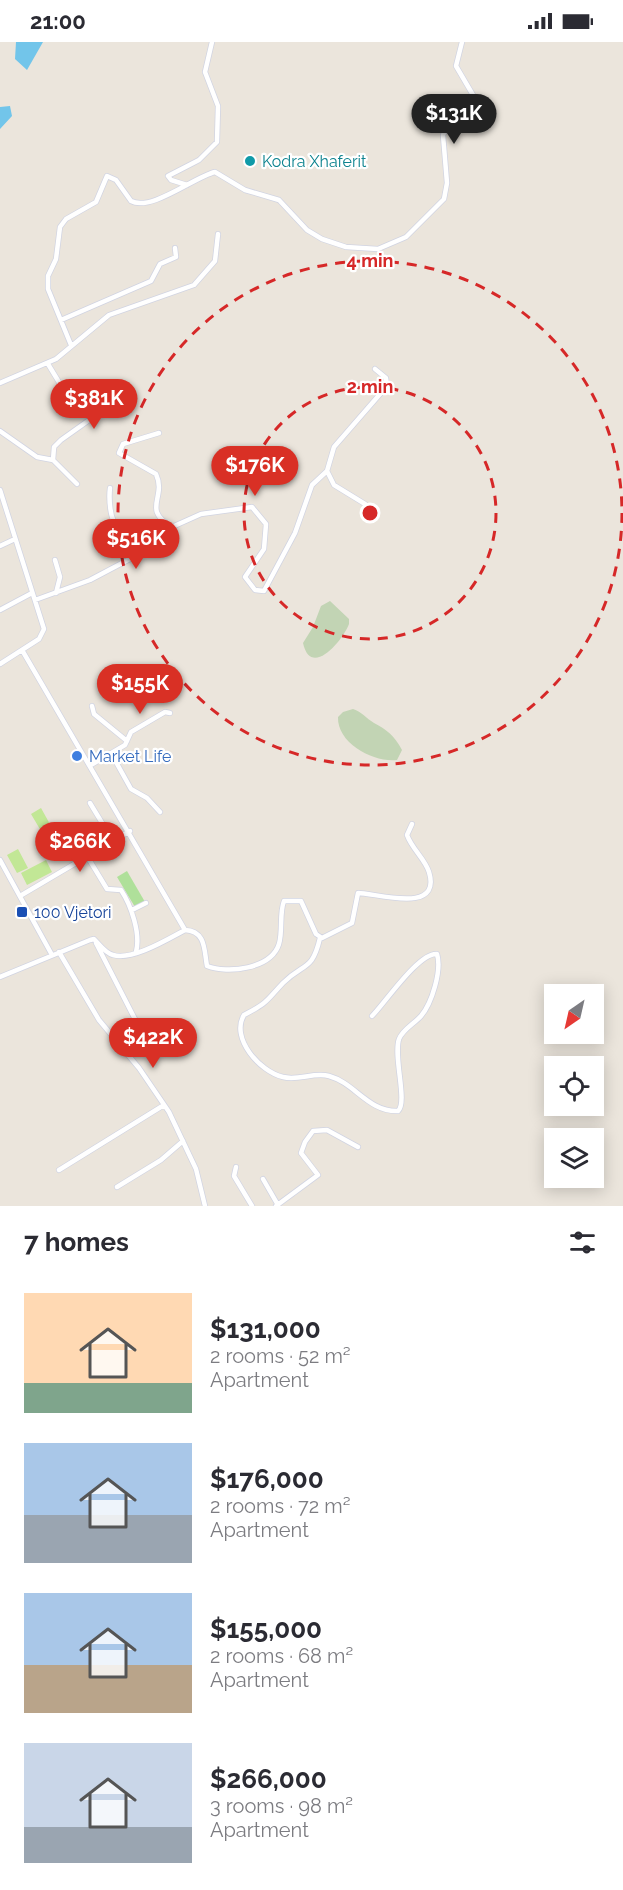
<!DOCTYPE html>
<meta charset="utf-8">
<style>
:root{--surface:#fff;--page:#f7f7f7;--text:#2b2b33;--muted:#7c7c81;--accent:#d93025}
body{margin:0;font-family:Raleway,sans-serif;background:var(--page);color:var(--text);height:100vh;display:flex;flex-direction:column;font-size:22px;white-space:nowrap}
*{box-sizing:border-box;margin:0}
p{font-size:20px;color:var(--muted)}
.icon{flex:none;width:33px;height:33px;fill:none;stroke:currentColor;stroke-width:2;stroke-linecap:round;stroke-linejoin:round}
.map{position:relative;height:1164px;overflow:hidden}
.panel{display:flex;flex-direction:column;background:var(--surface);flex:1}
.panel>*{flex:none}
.needle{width:39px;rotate:214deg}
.tools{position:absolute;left:544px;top:942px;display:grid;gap:12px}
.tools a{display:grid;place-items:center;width:60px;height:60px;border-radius:0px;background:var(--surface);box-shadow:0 3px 15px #0003;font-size:30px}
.price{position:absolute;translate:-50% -51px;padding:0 14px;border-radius:21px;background:var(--accent);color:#fff;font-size:20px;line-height:39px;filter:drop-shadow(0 2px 3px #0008)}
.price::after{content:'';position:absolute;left:50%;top:36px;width:18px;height:14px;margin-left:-9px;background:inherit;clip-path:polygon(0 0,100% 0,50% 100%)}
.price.current{background:#222;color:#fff}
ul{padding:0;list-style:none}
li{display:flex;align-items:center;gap:18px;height:150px;padding:0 24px}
li span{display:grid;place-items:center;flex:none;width:168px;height:120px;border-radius:0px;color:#555}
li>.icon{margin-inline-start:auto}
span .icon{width:72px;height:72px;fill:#fffc;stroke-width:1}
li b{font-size:26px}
h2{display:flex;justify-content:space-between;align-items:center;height:72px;padding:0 24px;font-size:26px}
.status{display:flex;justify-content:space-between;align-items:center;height:42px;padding:0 30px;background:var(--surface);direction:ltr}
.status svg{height:16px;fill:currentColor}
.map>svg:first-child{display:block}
</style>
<div class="status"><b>21:00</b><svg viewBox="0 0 49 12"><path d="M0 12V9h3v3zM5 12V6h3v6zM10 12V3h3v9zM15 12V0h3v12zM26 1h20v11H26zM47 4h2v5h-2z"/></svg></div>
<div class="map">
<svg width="623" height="1164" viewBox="0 0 623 1164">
<rect width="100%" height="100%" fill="#ebe5dc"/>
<path fill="#afe09a" d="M127,829L145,860L135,865L117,835Z"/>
<path fill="#c2d4b4" d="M330,559L349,577V582C343,598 311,637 303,601L313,585L321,564Z
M353,667C362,670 366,676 374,681C387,688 394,693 402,708L397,718C375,721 337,702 338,675L343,670Z"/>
<path fill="#c2e796" d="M41,766L51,784L41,789L31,772Z
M18,807L28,826L17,831L7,813Z
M46,818L52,830L27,843L21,831Z"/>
<path fill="#72c5ea" d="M16,0H43L27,28L15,17Z
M10,64L12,74L0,87V65Z"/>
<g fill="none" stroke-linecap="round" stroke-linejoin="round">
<defs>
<path id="street" d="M187,143L171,138L168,134L199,118L217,100L218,64L205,30L212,0
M61,278L151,239L160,222L176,215L175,206
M71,303L48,247V234L56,217L60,185L66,177L96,160L107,134L116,138L131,159C151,170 194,135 215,130L245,148L279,158L307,188L322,197L346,205L378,207L406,195L444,157L447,141L443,93L449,81L474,60L473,53L456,24L462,0
M48,322L68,355
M0,341L56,317L109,273L194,243L215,219L218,192
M0,389L37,415L53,418L77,442
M159,391L123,402L119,411L156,432C167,456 141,467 172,485
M53,418L54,405L61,398L99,371L132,360
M0,448L44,587L39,597L0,622
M365,462L334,443L327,429L334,405L387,344L386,336L375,327
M0,504L15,497
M143,510L172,485L201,472L252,465L266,482L264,507L245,535L255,548L264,549L295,491L312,443L327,429
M55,518L60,535L56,551
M35,558L90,538L143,510L134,486C129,484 124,486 119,484C109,481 109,454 110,446
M0,568L32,551
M22,608L185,888
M92,664L94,672L127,699
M111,711L131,747L147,756L160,770
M91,723L125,703L131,690L165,670L170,671
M90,761L113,799
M87,814L107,847L121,848C131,863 141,892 136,910
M0,818L52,913
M20,854L130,789
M132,868L146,861
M320,896C312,930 304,920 283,941C266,959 269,960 244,973C230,996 260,1030 283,1035C298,1039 314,1030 329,1034C355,1041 368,1070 398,1069C408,1060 393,1015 399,997C403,987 414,982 421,974C432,961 442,928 437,912C419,910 385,961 372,974
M96,901L138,983L153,980
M59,910L99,978L139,1026L169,1070L196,1127L205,1164
M0,935L90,898L94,897C100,903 105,911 113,913C132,919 168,897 185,888C206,889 204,908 207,924C228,932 271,927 279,902C283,888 279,872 284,859H301L316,892L322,896L352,881L358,851C376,851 442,873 429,830C425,817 412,807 407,793L412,782
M236,1125L234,1134L252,1164
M59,1128L164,1063
M263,1137L278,1163
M117,1145L161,1118L183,1099
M276,1164L318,1133L301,1111L305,1100L313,1089L327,1088L358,1105"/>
</defs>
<use href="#street" stroke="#d1d4e2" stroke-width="6"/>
<use href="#street" stroke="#fff" stroke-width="4.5"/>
</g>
<g fill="none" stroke="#d62828" stroke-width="3" stroke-dasharray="10 8">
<circle cx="370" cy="471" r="126"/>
<circle cx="370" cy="471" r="252"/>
</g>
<circle fill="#0f9aa8" stroke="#fff" stroke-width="2" cx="250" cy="119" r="6"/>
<circle fill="#3f7fe0" stroke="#fff" stroke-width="2" cx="77" cy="714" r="6"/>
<rect fill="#1a4fb4" stroke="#fff" stroke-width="2" x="16" y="864" width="12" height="12" rx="3"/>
<g text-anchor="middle" stroke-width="4.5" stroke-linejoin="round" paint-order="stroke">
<g font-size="16" fill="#0d838f" stroke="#fff" text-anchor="start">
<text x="262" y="125">Kodra Xhaferit</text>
</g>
<g font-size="16" fill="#366cbe" stroke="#fff" text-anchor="start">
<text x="89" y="720">Market Life</text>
</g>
<g font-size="16" fill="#164399" stroke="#fff" text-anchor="start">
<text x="34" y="876">100 Vjetori</text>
</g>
</g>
<circle cx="370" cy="471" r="9" fill="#d62828" stroke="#fff" stroke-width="3"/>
<g font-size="18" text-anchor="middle" font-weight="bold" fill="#d62828" stroke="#fff" stroke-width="4.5" stroke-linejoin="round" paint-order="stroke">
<text x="370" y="225">4 min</text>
<text x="370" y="351">2 min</text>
</g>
</svg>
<div class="tools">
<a><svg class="needle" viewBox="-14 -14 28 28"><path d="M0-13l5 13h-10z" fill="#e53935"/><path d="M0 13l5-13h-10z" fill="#7c7c81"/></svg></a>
<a><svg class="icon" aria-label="locate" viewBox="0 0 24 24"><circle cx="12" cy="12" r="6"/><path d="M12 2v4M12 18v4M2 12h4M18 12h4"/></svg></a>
<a><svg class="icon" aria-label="layers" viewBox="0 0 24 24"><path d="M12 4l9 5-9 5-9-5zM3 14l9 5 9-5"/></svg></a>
</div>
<b class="price current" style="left:454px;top:103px">$131K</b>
<b class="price" style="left:94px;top:388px">$381K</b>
<b class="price" style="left:255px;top:455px">$176K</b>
<b class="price" style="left:136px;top:528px">$516K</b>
<b class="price" style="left:140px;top:673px">$155K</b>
<b class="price" style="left:80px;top:831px">$266K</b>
<b class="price" style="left:153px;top:1027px">$422K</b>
</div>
<section class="panel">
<h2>7 homes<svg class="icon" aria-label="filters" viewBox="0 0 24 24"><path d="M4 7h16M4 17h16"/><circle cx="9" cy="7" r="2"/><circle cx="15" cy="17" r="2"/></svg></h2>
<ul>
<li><span style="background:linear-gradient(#ffd9b3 75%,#7fa58c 0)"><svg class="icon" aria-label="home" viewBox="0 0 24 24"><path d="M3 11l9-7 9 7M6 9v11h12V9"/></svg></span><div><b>$131,000</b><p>2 rooms · 52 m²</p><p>Apartment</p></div></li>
<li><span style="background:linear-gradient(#a9c7e8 60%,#9aa5b1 0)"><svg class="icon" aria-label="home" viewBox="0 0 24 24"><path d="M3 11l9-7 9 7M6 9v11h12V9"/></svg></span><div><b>$176,000</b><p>2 rooms · 72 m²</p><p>Apartment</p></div></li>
<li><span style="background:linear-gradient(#a9c7e8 60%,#b9a48a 0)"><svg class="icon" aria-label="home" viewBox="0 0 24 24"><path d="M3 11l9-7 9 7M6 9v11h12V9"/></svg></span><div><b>$155,000</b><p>2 rooms · 68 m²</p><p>Apartment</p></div></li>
<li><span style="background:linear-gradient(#c9d6e8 70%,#9aa5b1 0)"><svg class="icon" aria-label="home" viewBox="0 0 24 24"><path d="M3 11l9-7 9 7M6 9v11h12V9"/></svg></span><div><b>$266,000</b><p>3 rooms · 98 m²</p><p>Apartment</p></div></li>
</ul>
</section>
